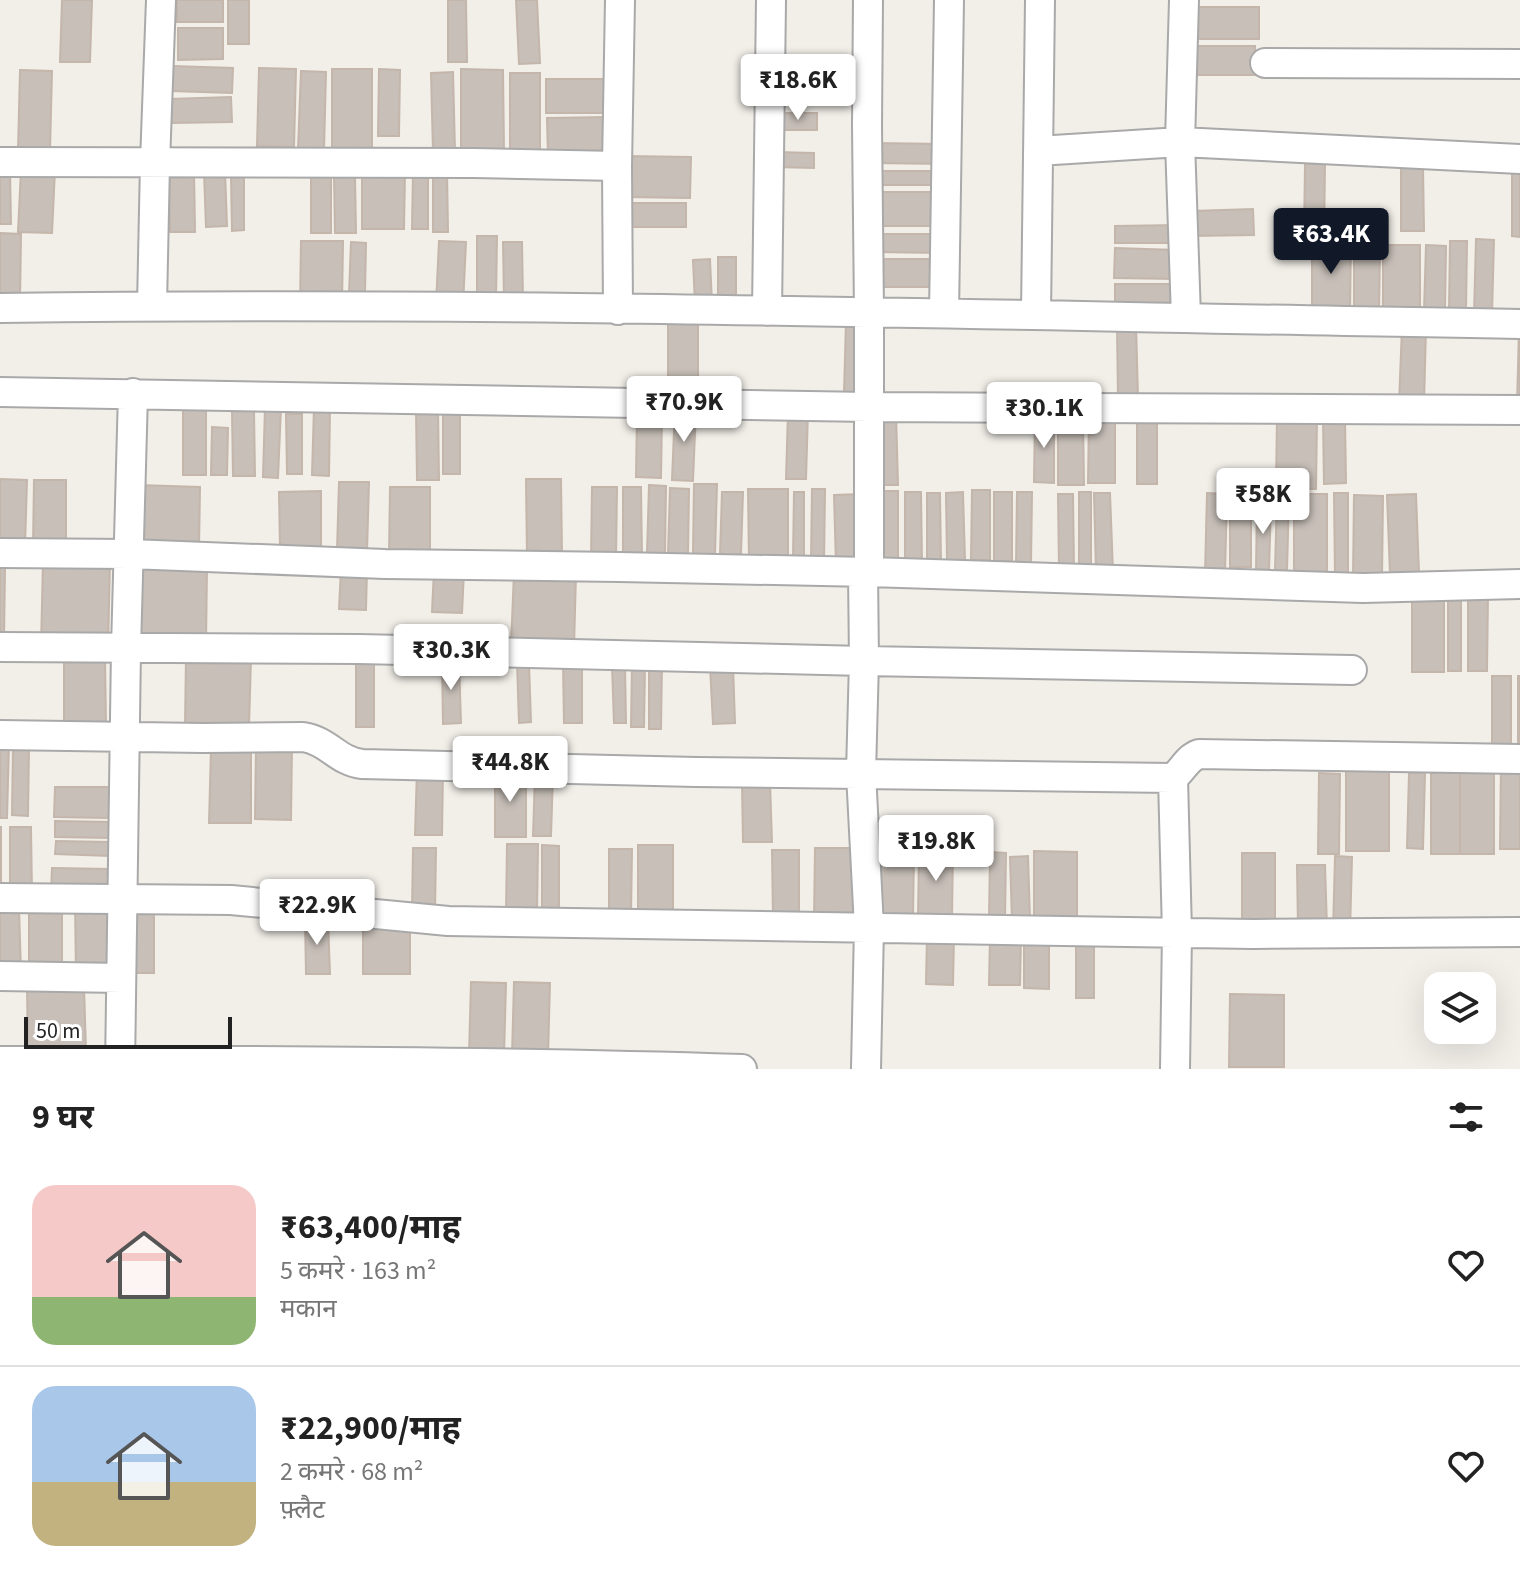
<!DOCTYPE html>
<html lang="hi">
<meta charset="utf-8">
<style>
:root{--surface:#fff;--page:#f2f2f2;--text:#222;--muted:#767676;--line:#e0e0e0;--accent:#111827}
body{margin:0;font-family:"Source Sans 3","Noto Sans Devanagari",sans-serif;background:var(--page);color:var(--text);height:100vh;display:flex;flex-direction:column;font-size:30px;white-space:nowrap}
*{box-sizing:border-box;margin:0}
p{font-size:26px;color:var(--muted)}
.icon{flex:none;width:44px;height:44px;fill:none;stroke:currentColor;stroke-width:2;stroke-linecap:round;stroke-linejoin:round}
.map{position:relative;height:1069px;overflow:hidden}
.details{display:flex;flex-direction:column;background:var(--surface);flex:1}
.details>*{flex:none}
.controls{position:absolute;left:1424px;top:972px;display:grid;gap:16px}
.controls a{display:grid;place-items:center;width:72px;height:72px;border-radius:16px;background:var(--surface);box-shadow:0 8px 32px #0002;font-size:40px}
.scale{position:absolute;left:24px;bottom:20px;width:208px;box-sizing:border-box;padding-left:8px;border:4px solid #222;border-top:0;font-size:22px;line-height:28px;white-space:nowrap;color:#222;-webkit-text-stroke:6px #fff;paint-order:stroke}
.price{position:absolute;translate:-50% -68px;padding:0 18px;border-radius:8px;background:#fff;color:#222;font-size:26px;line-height:52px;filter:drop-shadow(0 2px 4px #0008)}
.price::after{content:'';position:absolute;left:50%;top:48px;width:24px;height:18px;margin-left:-12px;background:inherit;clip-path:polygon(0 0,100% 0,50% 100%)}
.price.current{background:var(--accent);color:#fff}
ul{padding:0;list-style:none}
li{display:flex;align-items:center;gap:24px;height:200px;padding:0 32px}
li+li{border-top:2px solid var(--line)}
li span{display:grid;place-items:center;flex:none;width:224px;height:160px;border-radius:24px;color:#555}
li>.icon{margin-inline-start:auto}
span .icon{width:96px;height:96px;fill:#fffc;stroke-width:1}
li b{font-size:34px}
h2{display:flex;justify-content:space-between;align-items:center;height:96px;padding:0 32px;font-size:34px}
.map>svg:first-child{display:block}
</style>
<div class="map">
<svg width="1520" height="1069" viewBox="0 0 1520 1069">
<rect width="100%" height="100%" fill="#f2efe9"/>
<path fill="#c7bfb8" stroke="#c4b6ab" stroke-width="2" d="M62,0H92L90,62H60Z
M177,0H223V22H177Z
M228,0H249V44H228Z
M448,0H466L467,62H448Z
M516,0H537L540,63L519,64Z
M1194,7H1259V39H1194Z
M178,28H223V59L178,60Z
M1190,46H1255V75H1190Z
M172,66L233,68L232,93L171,91Z
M259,68L296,69L294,147L257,146Z
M332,69H372V154H332Z
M379,69L400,70L399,136H378Z
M461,69L503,70L504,152H461Z
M20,70L52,71L50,151H18Z
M301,71L326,72L324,150L298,149Z
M453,72L455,151L433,152L431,73Z
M510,73H540V155H510Z
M546,79H606V113H546Z
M231,97L232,122L171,123L170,99Z
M778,113H817V130H778Z
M608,117L609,156L548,158L547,118Z
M873,143L944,144V164L873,163Z
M776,152L814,153V168L775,167Z
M625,156L691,157L690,198L625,197Z
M1305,164H1325L1324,236H1304Z
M1401,166H1423L1424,231H1401Z
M0,169H10L11,224H0Z
M21,169L55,170L52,233L18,232Z
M1512,169H1520V237L1512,236Z
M433,170H447L448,232H433Z
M194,171L195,232H170L169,172Z
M225,171L227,226L206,227L204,172Z
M870,171H938V185H870Z
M362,173H405L404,229H362Z
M413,173H428V229H412Z
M311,174H331V233H311Z
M231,175H244V230L232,231Z
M355,175L356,233H335L334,176Z
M872,192H939V226H872Z
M624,203H686V227H624Z
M1253,209L1254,235L1193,236L1192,211Z
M1178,225V243H1115V226Z
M0,233L21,234L20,303L0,302Z
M873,234H943L942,253L873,252Z
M477,236H497L496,299H477Z
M1312,239H1351L1350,314H1312Z
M1476,239L1494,240L1492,314H1474Z
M301,241H343L342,306H300Z
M439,241L466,242L463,306L436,305Z
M1450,241H1467L1466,311L1449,310Z
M351,242L366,243L365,294H349Z
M503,242H522L523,301H504Z
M1354,245H1380L1379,315H1354Z
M1383,245H1420V311H1383Z
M1426,245L1446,246L1445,311H1424Z
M1115,248L1177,250L1176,279L1114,278Z
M718,257H736V304H718Z
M710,259L712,304L695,305L693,260Z
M876,259H941V287H876Z
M1115,284H1178V312H1115Z
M846,320L862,321L861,393H844Z
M668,321H698V394H668Z
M1136,324L1138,398H1118L1117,325Z
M1402,327L1426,328L1424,404H1399Z
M1519,328H1520V406H1517Z
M183,404H206V475H183Z
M265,407L281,408L278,478L263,477Z
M314,407H330L329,476L312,475Z
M675,408L696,409L693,481L672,480Z
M438,409L439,480H417L416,410Z
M443,410H460V474H443Z
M232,411H254L255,476H233Z
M788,411H808L806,479H786Z
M1089,412H1115V483H1088Z
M896,413L898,485H871L869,414Z
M286,414H302V474H287Z
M637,414L662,415L661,478L636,477Z
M1058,415H1083L1084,485H1058Z
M1277,416L1317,417L1316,489L1276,488Z
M1035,417H1054V483L1034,482Z
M1137,417H1157V484H1137Z
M1323,419H1345L1346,483L1324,484Z
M212,427L228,428L227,475H211Z
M0,479L27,480L25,547L0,546Z
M526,479H561L562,556H527Z
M34,480H66V546H33Z
M339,482H369L367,552L337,551Z
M694,484H717L715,555L693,554Z
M138,485L200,487L199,549L137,547Z
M649,485L666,486L665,554H647Z
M390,487H430V558L389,557Z
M592,487H617L616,559H591Z
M623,487H641L642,557H623Z
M670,488L689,489L688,554H668Z
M748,489H788V560H749Z
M812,489H825L824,563H811Z
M972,490H990V560H971Z
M321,491V547L280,548L279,492Z
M872,491H898V565L873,566Z
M722,492H743L741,555L720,554Z
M794,492H804V559H793Z
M905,492H921L922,562H905Z
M963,492L965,561H947L946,493Z
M994,492H1012V561H994Z
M1017,492H1032L1031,565H1016Z
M1079,492H1091V573H1079Z
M927,493H940L941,562H927Z
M1094,493H1110L1113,572H1096Z
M1207,493L1227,494L1225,574H1205Z
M1334,493H1348V575L1335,576Z
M861,494L864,565L836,566L834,495Z
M1058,494H1073L1074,570H1059Z
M1294,494H1327V574H1294Z
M1416,494L1419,573L1390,574L1387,495Z
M1354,495L1383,496L1382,579H1353Z
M1251,496V567H1230V497Z
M1277,497H1289L1287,570H1275Z
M1257,500L1271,501L1269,572H1256Z
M43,561L110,562L108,648L41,646Z
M138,565L207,566L206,644H137Z
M0,568H5L4,639H0Z
M341,569L367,570L366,610L339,609Z
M434,569L464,571L462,613L432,612Z
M514,572L576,574L574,648L511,646Z
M1412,592H1444V672H1412Z
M1448,594H1461V671H1448Z
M1468,594H1488L1487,671H1468Z
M186,657L251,658L249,727L185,726Z
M64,659H105L106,725H64Z
M356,659H374V727H356Z
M442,660H459L461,723L443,724Z
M649,662H662L661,729H649Z
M517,663H529L531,722L519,723Z
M563,663H582V723H564Z
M632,664H645L644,727H631Z
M625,665L626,723H614L612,666Z
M733,665L735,723L713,724L710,666Z
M1492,676H1511V752H1492Z
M1518,676H1520V753H1518Z
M0,744H9L7,818H0Z
M13,744L29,745L28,816L12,815Z
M256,744L292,745L291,820L255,819Z
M211,748L251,749V823H209Z
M1501,761L1520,762V849H1500Z
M417,769L443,770L442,835H415Z
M1346,771H1389V851H1346Z
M495,772H526V837H495Z
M1460,772H1494V854H1460Z
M1319,773L1340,774L1339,854H1318Z
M1409,773H1425L1423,849L1407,848Z
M1431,773H1460V854H1431Z
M535,775H553L551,836H533Z
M742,782H770L772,842H743Z
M55,787H109V818L54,817Z
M55,821L111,822L110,838L55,837Z
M0,827H1V891H0Z
M10,827H31L32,894H10Z
M56,841L110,842V856L55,854Z
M507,844H538L537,913H506Z
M542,845L559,846V913H542Z
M638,845H673V917H638Z
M413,848H436L435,912H412Z
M815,848H854L853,921H814Z
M609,849H632L631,916L609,915Z
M873,849L914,850L913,919L872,918Z
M919,849H953L952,917H918Z
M772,850H799V918H773Z
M1034,851L1077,852V924H1034Z
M990,852L1006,853L1005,919H989Z
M1242,853H1275V927H1242Z
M1028,856L1030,920L1012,921L1010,857Z
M1335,856L1352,857L1350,933L1333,932Z
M1297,865H1325L1327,928H1298Z
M52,868L109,869L108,893L51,892Z
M29,903H62V971H29Z
M108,903L109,973H76L75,904Z
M19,907L21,973L0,974V908Z
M124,910H154V973H124Z
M305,920H328L330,974H306Z
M363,923H410V974H363Z
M927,935H954L953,985L926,984Z
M990,936L1021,937L1020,985H989Z
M1024,938H1049V989L1024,988Z
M1076,941H1094V998H1076Z
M471,982L506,983L504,1057L469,1056Z
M514,982L550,983L548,1056L512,1055Z
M84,986L86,1052L28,1053L27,987Z
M1230,994L1284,995V1067H1229Z"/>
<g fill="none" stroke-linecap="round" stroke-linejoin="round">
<defs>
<path id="minor" d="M868,0L867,125L869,312V572
M1184,0L1180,142L1186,317
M1265,63L1520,64
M1038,151L1180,142L1520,159
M0,162L474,163L617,166
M152,306L155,163L161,0
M0,308C507,301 1013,316 1520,324
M618,310L617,166L620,0
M767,311L771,0
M944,313L949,0
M1036,314L1040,0
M0,392L869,407L1520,410
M0,553L130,554L385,564L619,567L869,572L1363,588L1520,584
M0,647L359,649L864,661L863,572
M0,735L203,738L303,737C329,741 337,761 362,764L696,772L1173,778C1183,770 1187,758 1199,754L1520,759
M1173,778L1177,933L1175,1069
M0,898L231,900L448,921L1253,934L1520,932
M0,976L121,978
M0,1061C247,1060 495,1061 742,1069
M120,1069L126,649L133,393
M866,1069L869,927L861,773L864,661L1352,670"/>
</defs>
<use href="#minor" stroke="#a9a9a9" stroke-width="32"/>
<use href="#minor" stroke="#fff" stroke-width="28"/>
</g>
</svg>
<div class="controls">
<a><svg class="icon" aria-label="layers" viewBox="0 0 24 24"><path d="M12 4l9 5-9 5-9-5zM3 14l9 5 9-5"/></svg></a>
</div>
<div class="scale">50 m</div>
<b class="price" style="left:798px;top:122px">₹18.6K</b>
<b class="price current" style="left:1331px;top:276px">₹63.4K</b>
<b class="price" style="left:684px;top:444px">₹70.9K</b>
<b class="price" style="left:1044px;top:450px">₹30.1K</b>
<b class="price" style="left:1263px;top:536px">₹58K</b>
<b class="price" style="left:451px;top:692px">₹30.3K</b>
<b class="price" style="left:510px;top:804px">₹44.8K</b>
<b class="price" style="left:936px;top:883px">₹19.8K</b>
<b class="price" style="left:317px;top:947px">₹22.9K</b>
</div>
<section class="details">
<h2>9 घर<svg class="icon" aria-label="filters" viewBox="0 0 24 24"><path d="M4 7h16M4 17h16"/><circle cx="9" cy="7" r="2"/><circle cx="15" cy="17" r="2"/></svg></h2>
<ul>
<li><span style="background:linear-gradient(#f6c9c9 70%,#8fb573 0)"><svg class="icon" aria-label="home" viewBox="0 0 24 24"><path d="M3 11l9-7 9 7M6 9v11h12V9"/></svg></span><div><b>₹63,400/माह</b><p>5 कमरे · 163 m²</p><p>मकान</p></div><svg class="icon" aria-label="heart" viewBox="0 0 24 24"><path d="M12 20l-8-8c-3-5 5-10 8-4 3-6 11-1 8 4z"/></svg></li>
<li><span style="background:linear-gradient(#a9c7e8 60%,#c2b280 0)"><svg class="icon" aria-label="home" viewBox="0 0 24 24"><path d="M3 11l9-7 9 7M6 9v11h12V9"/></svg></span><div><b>₹22,900/माह</b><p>2 कमरे · 68 m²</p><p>फ़्लैट</p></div><svg class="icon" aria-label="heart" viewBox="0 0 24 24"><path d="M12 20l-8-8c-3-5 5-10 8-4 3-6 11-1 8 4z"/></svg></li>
</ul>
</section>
